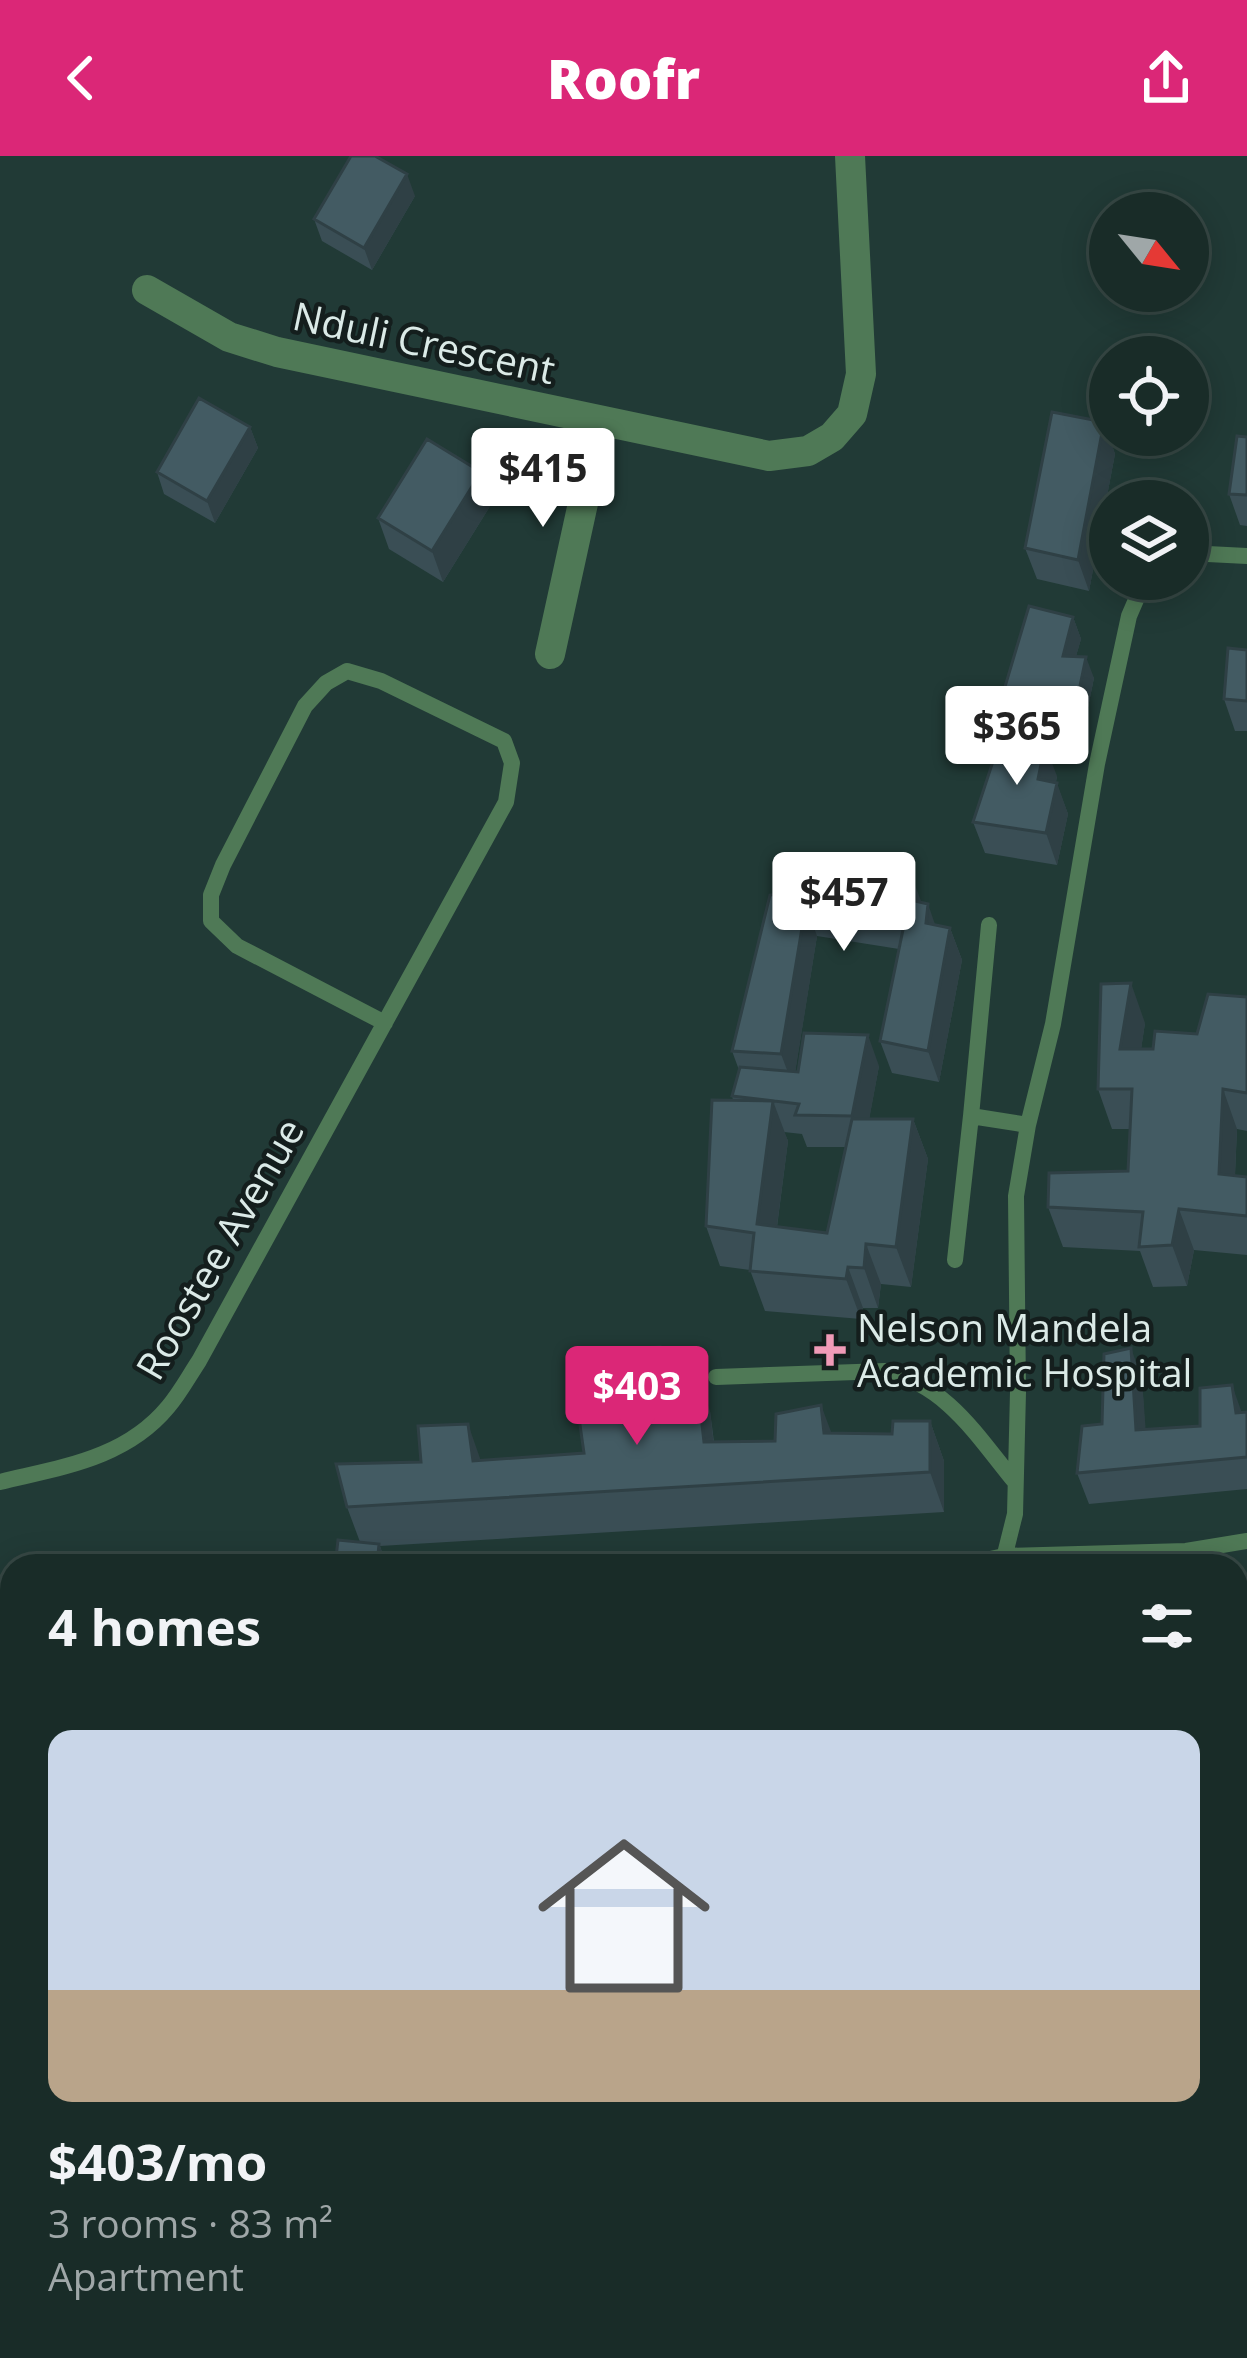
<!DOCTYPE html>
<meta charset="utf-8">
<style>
:root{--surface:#192c28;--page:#223430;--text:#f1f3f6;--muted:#9fa7a8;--line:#374845;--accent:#db2777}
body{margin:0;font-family:"Open Sans",sans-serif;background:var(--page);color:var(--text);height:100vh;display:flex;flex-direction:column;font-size:45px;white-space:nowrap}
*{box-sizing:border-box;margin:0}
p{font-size:39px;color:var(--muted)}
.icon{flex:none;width:66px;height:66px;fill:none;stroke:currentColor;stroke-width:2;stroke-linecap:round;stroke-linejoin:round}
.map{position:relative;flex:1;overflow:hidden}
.side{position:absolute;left:0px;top:1398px;width:1248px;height:804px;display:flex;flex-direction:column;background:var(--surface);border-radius:36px 36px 0 0;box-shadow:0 6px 30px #0003,0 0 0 3px var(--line)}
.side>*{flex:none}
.needle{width:78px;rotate:120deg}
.tools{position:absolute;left:1089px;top:36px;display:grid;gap:24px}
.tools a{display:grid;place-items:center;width:120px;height:120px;border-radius:50%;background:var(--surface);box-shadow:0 6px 30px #0003,0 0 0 3px var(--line);font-size:60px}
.price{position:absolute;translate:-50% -102px;padding:0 27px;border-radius:12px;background:#fff;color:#222;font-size:39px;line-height:78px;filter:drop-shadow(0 3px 6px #0008)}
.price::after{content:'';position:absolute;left:50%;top:72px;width:36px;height:27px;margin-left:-18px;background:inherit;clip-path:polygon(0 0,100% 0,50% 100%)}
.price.selected{background:var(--accent);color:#fff}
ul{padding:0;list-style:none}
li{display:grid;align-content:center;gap:24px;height:636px;padding:0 48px}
li span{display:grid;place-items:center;height:372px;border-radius:24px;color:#555}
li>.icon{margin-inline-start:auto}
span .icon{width:216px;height:216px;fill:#fffc;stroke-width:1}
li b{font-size:51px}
h2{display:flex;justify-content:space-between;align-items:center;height:144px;padding:0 48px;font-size:51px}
header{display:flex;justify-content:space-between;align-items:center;height:156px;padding:0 48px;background:var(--accent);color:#fff;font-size:54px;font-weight:800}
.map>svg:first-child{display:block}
</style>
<header><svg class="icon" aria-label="back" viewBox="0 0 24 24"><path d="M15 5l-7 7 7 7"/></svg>Roofr<svg class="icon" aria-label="share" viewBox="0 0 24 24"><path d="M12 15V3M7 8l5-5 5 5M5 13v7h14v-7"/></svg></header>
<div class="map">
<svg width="1247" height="2202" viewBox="0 0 1247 2202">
<rect width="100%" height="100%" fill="#213a36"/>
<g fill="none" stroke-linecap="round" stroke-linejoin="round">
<path stroke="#4f7956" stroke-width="16" d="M1188,397L1247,400
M989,769L971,960L1028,969
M955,1104L971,960
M716,1221L885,1215C947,1229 977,1280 1015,1326
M0,1326C61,1311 125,1303 168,1251C180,1237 189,1220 199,1205L506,646L512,607L504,585L381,525L347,515L326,527L305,550L223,709L211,739V765L237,790L385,867
M958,1410L1004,1400L1186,1395L1247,1385
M1002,1410L1015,1358L1018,1236L1016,1040L1028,969L1053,868L1097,608L1129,460L1145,423
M0,1473L12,1470
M0,1516L12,1515
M0,1581L12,1579
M0,1760L12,1766
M1236,1764L1247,1769
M1236,1822L1247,1826
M1236,1944L1247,1946
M1236,2061L1247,2065
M0,2078L12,2086
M172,2190L191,2202
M1067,2190L1070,2202
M236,2202L244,2190
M1133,2202L1140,2190"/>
<path stroke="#4f7956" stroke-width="30" d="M147,134L229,181L277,196L769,300L808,295L832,281L852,258L861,218L850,0
M550,498L601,265"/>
</g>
<path fill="#3a4e55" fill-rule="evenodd" d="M415,40L372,114L322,85L314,63Z
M1104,266L1115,298L1089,435L1037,423L1025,392Z
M250,271L258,292L215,367L164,338L157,316Z
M1247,281V370L1240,369L1229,338Z
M492,347L443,426L389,393L378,362Z
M1073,461L1081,483L1076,500L1094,522L1084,571L1012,555L1004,534Z
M1247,494V575H1235L1224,543Z
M1057,620L1056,626L1068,658L1057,709L985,697L973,666Z
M770,739L921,747L935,769L950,772L962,804L939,926L892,917L880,885L899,793L817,780L795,916L879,910L869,963H913L928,1003L911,1131L881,1128L878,1152H863L861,1163L765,1155L750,1114L720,1110L706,1070L733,944L732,940L739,914L732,895ZM784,976L802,978L807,991H846L827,1077L777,1071L788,985Z
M1247,841V975L1237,973L1235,1020L1247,1021V1099L1194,1094L1187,1130L1153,1131L1140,1095L1063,1091L1048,1051L1128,1015L1130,973H1112L1098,933L1145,867L1141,893H1153L1197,878Z
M660,1191L669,1216L710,1255L714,1286L775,1285L832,1277L892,1278L930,1265L944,1305V1356L380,1390L383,1399L382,1410H335L360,1386L347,1351L584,1297L610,1222Z
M1142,1223L1145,1274L1200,1270L1247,1256V1333L1089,1348L1077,1317Z
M509,2190H685L700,2202H500Z
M805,2190H995L1010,2202H824Z"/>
<path fill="#2f4045" d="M407,18L415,40L372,114L364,92Z
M1104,266L1115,298L1089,435L1078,404Z
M250,271L258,292L215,367L207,345Z
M481,316L492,347L443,426L432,395Z
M1073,461L1081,483L1070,521L1063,500Z
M1086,501L1094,522L1084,571L1076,549Z
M1045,589L1057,620L1049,654L1038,623Z
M1057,627L1068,658L1057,709L1046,677Z
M912,721L924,753L906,743Z
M806,748L817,780L793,930L781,898Z
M928,748L939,780L926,767Z
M950,772L962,804L939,926L928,895Z
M1131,827L1145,867L1135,934L1120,893Z
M868,879L879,910L864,992L852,960Z
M1223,933L1237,973L1233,1059L1219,1018Z
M773,945L788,985L772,1108L757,1068Z
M913,963L928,1003L911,1131L896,1091Z
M1179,1053L1194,1094L1187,1130L1172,1089Z
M866,1088L881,1128L878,1152L864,1112Z
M848,1111L863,1152L861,1163L846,1123Z
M660,1191L674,1232L659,1217Z
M1131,1192L1142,1223L1148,1306L1136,1274Z
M696,1215L710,1255L718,1326L704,1286Z
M1232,1229L1243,1260L1236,1257Z
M821,1249L836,1289L824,1277Z
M930,1265L944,1305V1356L930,1316Z
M468,1268L482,1308L487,1345L473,1305Z
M379,1388L383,1399L382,1410H377Z
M585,2190H600L605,2202H576Z"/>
<path fill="#435b63" stroke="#2f4045" stroke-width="3" d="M351,0H375L407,18L364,92L314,63Z
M199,242L250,271L207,345L157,316Z
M1052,256L1104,266L1078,404L1025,392Z
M1237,280L1247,281V339L1229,338Z
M427,283L481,316L432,395L378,362Z
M1029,450L1073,461L1063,500L1086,501L1076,549L1004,534Z
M1228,492L1247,494V545L1224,543Z
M1002,578L1045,589L1038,623L1057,627L1046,677L973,666Z
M808,698L912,721L906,743L928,748L926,767L950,772L928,895L880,885L905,764L806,748L781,898L732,895L770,739L796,736Z
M1131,827L1120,893H1153L1155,875L1197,878L1208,838L1247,841V937L1223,933L1219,1018L1247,1021V1060L1179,1053L1172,1089L1139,1091L1143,1056L1048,1051L1049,1017L1128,1015L1132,933H1098L1101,828Z
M804,877L868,879L852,960L795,959L799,948L732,940L740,911L798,916Z
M712,944L773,945L757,1068L827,1077L852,963H913L896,1091L866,1088L864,1112L848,1111L846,1123L750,1115L754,1077L706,1070Z
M660,1191L659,1217L696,1215L704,1286L775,1285L776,1258L821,1249L824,1277L892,1278L893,1265H930V1316L347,1351L336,1308L421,1306L418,1270L468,1268L473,1305L584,1297L573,1220L610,1222L608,1193Z
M1131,1192L1136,1274L1200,1270V1232L1232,1229L1236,1257L1247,1256V1301L1077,1317L1082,1270L1102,1268L1104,1198Z
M338,1384L379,1388L377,1410H335Z
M1247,2099V2202H1176L1184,2190H1236V2115Z
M509,2190H585L576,2202H500Z
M617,2190H685L700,2202H634Z
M853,2190H995L1010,2202H872Z"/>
<path fill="#f09ab7" stroke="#141e1d" stroke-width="4.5" d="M824 1176h12v12h12v12h-12v12h-12v-12h-12v-12h12z"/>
<g text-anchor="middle" stroke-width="9" stroke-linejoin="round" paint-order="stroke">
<g font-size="39" fill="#dbeae7" stroke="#141e1d">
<text transform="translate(424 187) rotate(12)" y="14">Nduli Crescent</text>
<text transform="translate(220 1093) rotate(-60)" y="14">Roostee Avenue</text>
</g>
<g font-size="39" fill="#dbeae7" stroke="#141e1d" text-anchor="start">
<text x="857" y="1186">Nelson Mandela<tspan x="857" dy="45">Academic Hospital</tspan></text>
</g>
</g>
</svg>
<div class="tools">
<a><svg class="needle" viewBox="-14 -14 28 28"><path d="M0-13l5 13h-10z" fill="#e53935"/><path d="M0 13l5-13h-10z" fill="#9fa7a8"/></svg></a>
<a><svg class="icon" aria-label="locate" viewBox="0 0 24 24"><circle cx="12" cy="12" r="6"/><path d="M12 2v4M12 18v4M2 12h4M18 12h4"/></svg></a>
<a><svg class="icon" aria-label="layers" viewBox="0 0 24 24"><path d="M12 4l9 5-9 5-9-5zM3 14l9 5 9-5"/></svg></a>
</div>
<b class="price" style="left:543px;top:374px">$415</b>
<b class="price" style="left:1017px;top:632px">$365</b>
<b class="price" style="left:844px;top:798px">$457</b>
<b class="price selected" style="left:637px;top:1292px">$403</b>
<section class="side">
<h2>4 homes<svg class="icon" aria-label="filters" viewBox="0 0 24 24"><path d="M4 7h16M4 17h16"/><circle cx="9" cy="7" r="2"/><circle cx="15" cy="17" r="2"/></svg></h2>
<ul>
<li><span style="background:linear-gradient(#c9d6e8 70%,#b9a48a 0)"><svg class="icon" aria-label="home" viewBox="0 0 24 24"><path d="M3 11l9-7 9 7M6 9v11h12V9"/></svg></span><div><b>$403/mo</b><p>3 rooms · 83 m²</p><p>Apartment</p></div></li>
</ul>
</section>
</div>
